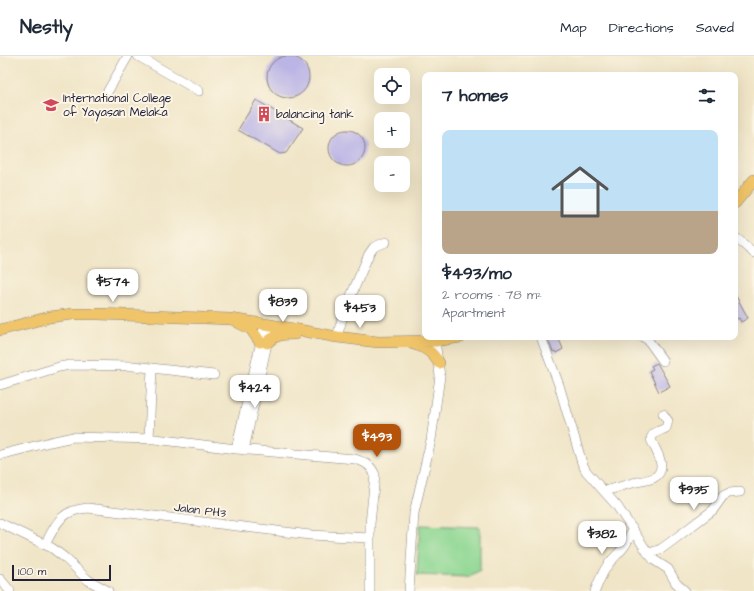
<!DOCTYPE html>
<meta charset="utf-8">
<style>
:root{--surface:#fff;--page:#f2f2f3;--text:#1f2937;--muted:#747a83;--line:#e0e1e3;--accent:#b45309}
body{margin:0;font-family:"Architects Daughter",sans-serif;background:var(--page);color:var(--text);height:100vh;display:flex;flex-direction:column;font-size:15px;white-space:nowrap}
*{box-sizing:border-box;margin:0}
p{font-size:13px;color:var(--muted)}
.icon{flex:none;width:22px;height:22px;fill:none;stroke:currentColor;stroke-width:2;stroke-linecap:round;stroke-linejoin:round}
.map{position:relative;flex:1;overflow:hidden}
.drawer{position:absolute;left:422px;top:16px;width:316px;height:268px;display:flex;flex-direction:column;background:var(--surface);border-radius:8px;box-shadow:0 4px 16px #0002}
.drawer>*{flex:none}
.buttons{position:absolute;left:374px;top:12px;display:grid;gap:8px}
.buttons a{display:grid;place-items:center;width:36px;height:36px;border-radius:8px;background:var(--surface);box-shadow:0 4px 16px #0002;font-size:20px}
.scale{position:absolute;left:12px;bottom:10px;width:99px;box-sizing:border-box;padding-left:4px;border:2px solid #22223b;border-top:0;font-size:11px;line-height:14px;white-space:nowrap;color:#22223b;-webkit-text-stroke:3px #fcf5e5;paint-order:stroke}
.price{position:absolute;translate:-50% -34px;padding:0 9px;border-radius:8px;background:#fff;color:#222;font-size:13px;line-height:26px;filter:drop-shadow(0 1px 2px #0008)}
.price::after{content:'';position:absolute;left:50%;top:24px;width:12px;height:9px;margin-left:-6px;background:inherit;clip-path:polygon(0 0,100% 0,50% 100%)}
.price.on{background:var(--accent);color:#fff}
ul{padding:0;list-style:none}
li{display:grid;align-content:center;gap:8px;height:212px;padding:0 20px}
li span{display:grid;place-items:center;height:124px;border-radius:8px;color:#555}
li>.icon{margin-inline-start:auto}
span .icon{width:72px;height:72px;fill:#fffc;stroke-width:1}
li b{font-size:17px}
h2{display:flex;justify-content:space-between;align-items:center;height:48px;padding:0 20px;font-size:17px}
header{display:flex;align-items:center;gap:24px;box-sizing:border-box;height:56px;padding:0 20px;background:var(--surface);border-bottom:1px solid var(--line)}
header strong{font-size:19px}
nav{display:flex;gap:22px;margin-inline-start:auto;font-size:14px}
.map>svg:first-child{display:block}
</style>
<header>
<strong>Nestly</strong>
<nav><a>Map</a><a>Directions</a><a>Saved</a></nav>
</header>
<div class="map">
<svg width="754" height="535" viewBox="0 0 754 535">
<rect width="100%" height="100%" fill="#fcf5e5"/>
<filter id="ink" filterUnits="userSpaceOnUse"><feTurbulence type="fractalNoise" baseFrequency=".025" numOctaves="2"/><feDisplacementMap in="SourceGraphic" scale="8" xChannelSelector="R" yChannelSelector="G"/><feConvolveMatrix kernelMatrix="1 2 1 2 8 2 1 2 1" color-interpolation-filters="sRGB"/></filter>
<filter id="wash" filterUnits="userSpaceOnUse"><feTurbulence type="fractalNoise" baseFrequency=".012" numOctaves="4" result="noise"/><feDisplacementMap in="SourceGraphic" scale="16" xChannelSelector="R" yChannelSelector="G"/><feGaussianBlur stdDeviation="0.9" result="paint"/><feColorMatrix in="noise" values="0 0 0 0 0 0 0 0 0 0 0 0 0 0 0 0 0 1.4 0 .05"/><feComposite in="paint" operator="in"/></filter>
<g filter="url(#wash)">
<rect width="100%" height="100%" fill="#f0e5c7"/>
<path fill="#8ed793" stroke="#587c67" d="M420,469L480,471V514L468,521L417,519Z"/>
<g id="blocks">
<path fill="#bbb5e6" d="M267 21a21 21 0 1 1 42 0a21 21 0 1 1-42 0Z
M256,44L303,72L286,97L280,98L238,74Z
M329 92a18 18 0 1 1 36 0a18 18 0 1 1-36 0Z
M735,238L748,262L741,266L739,262L735,264Z
M547,281H558L563,293L556,297L555,295L553,296Z
M657,307L670,330L659,336L649,315L653,313L651,310Z"/>
</g>
</g>
<g filter="url(#ink)">
<use href="#blocks" fill-opacity="0" stroke="#898481" stroke-width="1"/>
<g fill="none" stroke-linecap="round" stroke-linejoin="round">
<defs>
<path id="minor" d="M138,0L199,35
M105,40L128,0
M735,181L754,197
M337,281L344,256L369,198L374,191L386,186
M541,281L559,329L582,407L586,415L617,450L648,497L654,504L668,513L676,527L685,535
M643,281L648,284L663,305
M0,329L59,311L70,309L133,310L214,319
M149,383L152,312
M236,393L265,268
M244,394L271,269
M0,399L50,386L73,381L155,383L236,393L355,403C365,406 371,409 375,419L370,468V535
M605,435C613,433 621,430 629,428C640,424 661,426 661,410C661,400 654,392 651,383C652,376 660,375 666,372L668,365L663,358
M0,467L52,492L65,502L88,524L108,535
M45,489C56,467 61,454 88,452L310,479L370,482
M648,497L653,496L661,493L672,485L713,454L723,440L729,437L740,436
M0,523L10,535
M409,535L414,457L431,384L440,320L435,285
M595,535C599,525 603,514 610,506C621,494 628,490 632,472"/>
<path id="major" d="M735,147L754,124
M239,267L251,273L260,286
M0,274L50,261L73,258H98L230,263L271,269L337,281L378,286L435,285L461,281
M267,287C275,278 284,278 295,278
M413,288C425,291 432,296 439,307"/>
</defs>
<use href="#minor" stroke="#898481" stroke-width="10"/>
<use href="#major" stroke="#898481" stroke-width="12"/>
<use href="#minor" stroke="#fff" stroke-width="9"/>
<use href="#major" stroke="#f0c469" stroke-width="11"/>
</g>
</g>
<defs>
<symbol id="university-bare" viewBox="-9 -9 18 18"><path d="M0-5L7-2L0 1L-7-2ZM-4 1L0 2.5L4 1V4Q0 6-4 4Z" fill="#d1495b" stroke="#fcf5e5" stroke-width="2.5" paint-order="stroke"/></symbol>
<symbol id="building-bare" viewBox="-9 -9 18 18"><path d="M-4-6H4V6H1V3H-1V6H-4ZM-2.5-4.3h1.7v1.8h-1.7ZM.8-4.3h1.7v1.8H.8ZM-2.5-1h1.7V.8h-1.7ZM.8-1h1.7V.8H.8Z" fill="#d1495b" stroke="#fcf5e5" stroke-width="2.5" paint-order="stroke"/></symbol>
</defs>
<g fill-rule="evenodd">
<use href="#university-bare" x="40" y="38" width="22" height="22"/>
<use href="#building-bare" x="253" y="47" width="22" height="22"/>
</g>
<g text-anchor="middle" stroke-width="4" stroke-linejoin="round" paint-order="stroke">
<g font-size="12" fill="#22223b" stroke="#fcf5e5" text-anchor="start">
<text x="63" y="46">International College<tspan x="63" dy="14">of Yayasan Melaka</tspan></text>
<text x="276" y="62">balancing tank</text>
</g>
<g font-size="12" fill="#22223b" stroke="#fcf5e5">
<text transform="translate(200 454) rotate(7)" y="4">Jalan PH3</text>
</g>
</g>
</svg>
<div class="buttons">
<a><svg class="icon" aria-label="locate" viewBox="0 0 24 24"><circle cx="12" cy="12" r="6"/><path d="M12 2v4M12 18v4M2 12h4M18 12h4"/></svg></a>
<a>+</a>
<a>−</a>
</div>
<div class="scale">100 m</div>
<b class="price" style="left:113px;top:247px">$574</b>
<b class="price" style="left:283px;top:267px">$839</b>
<b class="price" style="left:360px;top:273px">$453</b>
<b class="price" style="left:255px;top:353px">$424</b>
<b class="price on" style="left:377px;top:402px">$493</b>
<b class="price" style="left:694px;top:455px">$935</b>
<b class="price" style="left:602px;top:499px">$382</b>
<section class="drawer">
<h2>7 homes<svg class="icon" aria-label="filters" viewBox="0 0 24 24"><path d="M4 7h16M4 17h16"/><circle cx="9" cy="7" r="2"/><circle cx="15" cy="17" r="2"/></svg></h2>
<ul>
<li><span style="background:linear-gradient(#bfe0f5 65%,#b9a48a 0)"><svg class="icon" aria-label="home" viewBox="0 0 24 24"><path d="M3 11l9-7 9 7M6 9v11h12V9"/></svg></span><div><b>$493/mo</b><p>2 rooms · 78 m²</p><p>Apartment</p></div></li>
</ul>
</section>
</div>
